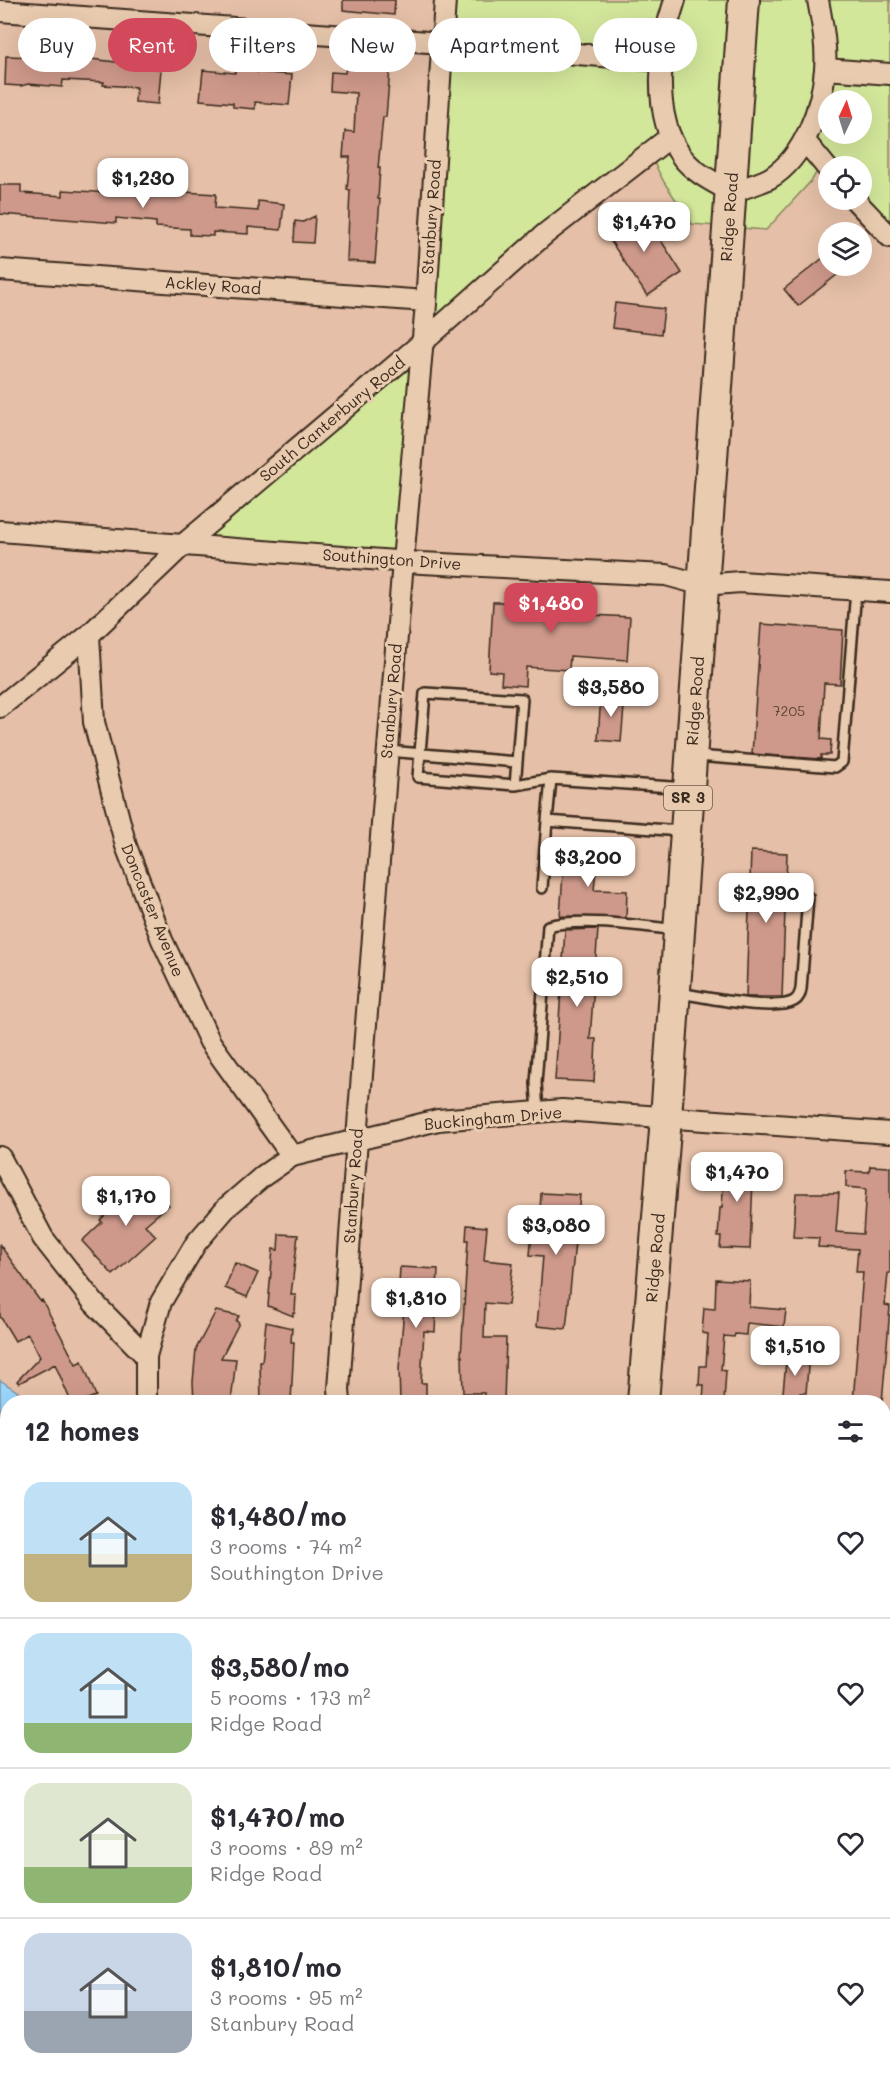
<!DOCTYPE html>
<meta charset="utf-8">
<style>
:root{--surface:#fff;--page:#f2f2f3;--text:#2b2b33;--muted:#7c7c81;--line:#e1e1e2;--accent:#d1495b}
body{margin:0;font-family:Mali,sans-serif;background:var(--page);color:var(--text);height:100vh;display:flex;flex-direction:column;font-size:22px;white-space:nowrap}
*{box-sizing:border-box;margin:0}
p{font-size:20px;color:var(--muted)}
.icon{flex:none;width:33px;height:33px;fill:none;stroke:currentColor;stroke-width:2;stroke-linecap:round;stroke-linejoin:round}
.map{position:relative;flex:1;overflow:hidden}
.sheet{position:absolute;left:0px;top:1395px;width:891px;height:686px;display:flex;flex-direction:column;background:var(--surface);border-radius:24px 24px 0 0;box-shadow:0 6px 24px #0002}
.sheet>*{flex:none}
.banner{position:absolute;left:18px;top:18px;width:855px;height:54px;display:flex;gap:12px}
.needle{width:39px;rotate:4deg}
.controls{position:absolute;left:818px;top:90px;display:grid;gap:12px}
.controls a{display:grid;place-items:center;width:54px;height:54px;border-radius:50%;background:var(--surface);box-shadow:0 6px 24px #0002;font-size:30px}
.price{position:absolute;translate:-50% -51px;padding:0 14px;border-radius:12px;background:#fff;color:#222;font-size:20px;line-height:39px;filter:drop-shadow(0 2px 3px #0008)}
.price::after{content:'';position:absolute;left:50%;top:36px;width:18px;height:14px;margin-left:-9px;background:inherit;clip-path:polygon(0 0,100% 0,50% 100%)}
.price.current{background:var(--accent);color:#fff}
ul{padding:0;list-style:none}
li{display:flex;align-items:center;gap:18px;height:150px;padding:0 24px}
li+li{border-top:2px solid var(--line)}
li span{display:grid;place-items:center;flex:none;width:168px;height:120px;border-radius:18px;color:#555}
li>.icon{margin-inline-start:auto}
span .icon{width:72px;height:72px;fill:#fffc;stroke-width:1}
li b{font-size:26px}
h2{display:flex;justify-content:space-between;align-items:center;height:72px;padding:0 24px;font-size:26px}
.tag{padding:0 21px;border-radius:27px;background:var(--surface);box-shadow:0 6px 24px #0002;font-size:21px;line-height:54px}
.tag.current{background:var(--accent);color:#fff}
.map>svg:first-child{display:block}
</style>
<div class="map">
<svg width="890" height="2080" viewBox="0 0 890 2080">
<rect width="100%" height="100%" fill="#e5bfa7"/>
<filter id="ink" filterUnits="userSpaceOnUse"><feTurbulence type="fractalNoise" baseFrequency=".0167" numOctaves="2"/><feDisplacementMap in="SourceGraphic" scale="12" xChannelSelector="R" yChannelSelector="G"/><feConvolveMatrix kernelMatrix="1 2 1 2 8 2 1 2 1" color-interpolation-filters="sRGB"/></filter>
<g filter="url(#ink)">
<path fill="#d3e79b" stroke="#87885c" stroke-width="1.5" fill-rule="evenodd" d="M445,0H890V237L861,200V166H828L822,163L812,180L766,230L692,224L664,182L649,153L422,343L403,561L184,544L422,343ZM828,100H861V134H828Z
M890,1658V2080H809L810,2073H884V1666Z
M7,1748V1877L0,1881V1749Z
M7,1919L8,2073H550L549,2080H0V1924Z"/>
<path fill="#9cd6fc" stroke="#7591a3" stroke-width="1.5" d="M0,1380L18,1392L24,1402H8V1680L3,1685L0,1684Z
M3,1941L7,1946V1991C0,1980 0,1956 0,1943Z
M7,2003L8,2073H276L277,2080H0V2008Z"/>
<g fill="none" stroke-linecap="round" stroke-linejoin="round">
<path stroke="#7591a3" stroke-width="5" d="M819,2073L822,2080"/>
</g>
<path fill="#ce998b" stroke="#3b2a1e" stroke-width="1.5" d="M343,0H395L394,15L343,10Z
M6,56L91,59L124,63V66L161,69L158,104L135,102L136,87L103,85L104,82L63,80L62,87L28,84L21,86L5,85Z
M236,65L258,67L257,72L292,75L289,105L255,102V109L233,107V103L200,100L203,70L235,73Z
M346,66L390,69L386,117H383L378,168H380L378,199H380L375,263L347,261L350,190L347,189L350,157H343L345,131L354,132L356,93L330,91L331,72L345,73Z
M130,178L147,180L151,190L216,194L215,208L258,211V201L284,204L281,230L248,227V234L213,232V236L190,235V229L156,227V222L116,218V223L0,214V185H21V193L63,196V190L128,194Z
M642,211L682,273L647,296L606,234Z
M315,216L313,243L294,242L295,221L303,222Z
M828,254V266H848L798,306L784,289Z
M615,303L664,309L661,334L612,328Z
M507,591L593,598L592,615L630,617L627,660L570,656L569,670L526,667L525,686L501,684L502,672L489,671L493,602H506Z
M761,624L843,630L840,684L824,683L821,739L831,740L830,755H821V759L752,754Z
M601,694L625,695L621,742L598,740Z
M565,846L598,848L594,890L627,891L626,918L560,916Z
M751,851L787,853L782,997H746Z
M598,929L590,1039H596L594,1082L555,1080L565,930Z
M725,1156L757,1159L756,1181H753L750,1249L720,1248L721,1237H718L720,1208H722Z
M870,1166L890,1167V1273H888L885,1305L890,1306L888,1333L882,1402H853L863,1272H856L858,1249L818,1247L819,1238L793,1237L796,1193H839L836,1232L863,1234L866,1189L846,1187V1171L869,1172Z
M149,1181L169,1205L145,1225L156,1236L113,1275L82,1241L102,1222L100,1220L132,1189Z
M541,1193L580,1195L566,1329L537,1326L543,1256L530,1255L532,1230H539Z
M467,1225L487,1227L484,1260L513,1263L508,1305L485,1303L484,1338H506L504,1402H484V1393H463L462,1356H461L468,1240H466Z
M279,1234L298,1235L291,1295H296L295,1313H293V1316L268,1306L273,1249L278,1250Z
M0,1245L40,1301L42,1300L76,1364L82,1361L96,1396L79,1402H71L55,1364L19,1383L17,1381L40,1357L28,1334L15,1341L0,1316Z
M235,1263L258,1273L247,1297L225,1288Z
M400,1267L438,1269L435,1332L424,1331L421,1383H426V1402H400L399,1369L406,1284H399Z
M716,1279L750,1281L749,1307L786,1310L784,1327L747,1323L746,1335L735,1334L734,1337L724,1336L721,1370L726,1371L724,1402H703L704,1385H699L700,1366H706L708,1334L702,1333L704,1308L715,1309Z
M216,1311L239,1316L236,1321L239,1323L221,1358L236,1359L231,1402H194L193,1382L196,1349Z
M266,1322L292,1328L291,1342H294L291,1402H261L260,1362H262Z
M787,1352L809,1354L806,1393H800L799,1402H782Z"/>
<g fill="none" stroke-linecap="round" stroke-linejoin="round">
<defs>
<path id="service" d="M388,751L517,762L515,785L551,779
M697,756L835,767L842,762L856,590
M515,785L418,777L425,693L522,699L517,762
M681,831L547,821L551,779L687,788
M542,888L547,821
M680,993C703,997 776,1012 794,1001C799,998 800,994 801,989L808,897
M538,1112L536,1083L548,926C578,917 643,926 676,930
M884,1652L890,1656
M884,1718L890,1726
M884,1793L890,1791
M795,2080L796,2073"/>
<path id="minor" d="M675,0C659,46 651,116 682,157C694,173 714,182 731,192C743,188 759,184 770,178C804,158 822,107 825,69C827,47 822,22 818,0
M0,11L442,43L662,61
M826,69L890,74
M805,141L828,169
M855,200L890,237
M0,270L426,301
M0,531L422,563L666,575L703,585L740,582L890,592
M89,635L94,722L126,846L162,940L210,1042L292,1156
M0,707L89,635L184,544L422,343L545,234L670,137
M0,1157L43,1238L94,1303L146,1356
M146,1402V1356L161,1302L196,1243L227,1207L263,1176L292,1156L438,1120L562,1110L890,1133
M340,1402L339,1389L359,1112L403,561L426,304L445,0
M884,1614L890,1603
M0,1912L8,1909"/>
<path id="primary" d="M643,1402L666,1118L744,0
M592,2080L593,2073"/>
</defs>
<use href="#service" stroke="#3b2a1e" stroke-width="14"/>
<use href="#minor" stroke="#3b2a1e" stroke-width="24"/>
<use href="#primary" stroke="#3b2a1e" stroke-width="34"/>
<path stroke="#3b2a1e" stroke-width="3" stroke-dasharray="1.5 4.5" stroke-linecap="butt" d="M884,1959H890
M884,2039L890,2046
M844,2073L849,2080
M721,2080V2073"/>
<use href="#service" stroke="#e9cbaf" stroke-width="9"/>
<use href="#minor" stroke="#e9cbaf" stroke-width="20"/>
<use href="#primary" stroke="#e9cbaf" stroke-width="30"/>
</g>
</g>
<g text-anchor="middle" stroke-width="6" stroke-linejoin="round" paint-order="stroke">
<g font-size="14" fill="#604639">
<text x="789" y="716">7205</text>
</g>
<rect fill="#e9cbaf" stroke="#6f5a4a" stroke-width="1.5" x="664" y="786" width="48" height="24" rx="4.5"/>
<g font-size="15" font-weight="bold" fill="#3b2a1e">
<text x="688" y="803">SR 3</text>
</g>
<g font-size="16" fill="#3b2a1e" stroke="#e9cbaf">
<text transform="translate(431 217) rotate(-86)" y="6">Stanbury Road</text>
<text transform="translate(729 217) rotate(-86)" y="6">Ridge Road</text>
<text transform="translate(213 285) rotate(4)" y="6">Ackley Road</text>
<text transform="translate(332 419) rotate(-40)" y="6">South Canterbury Road</text>
<text transform="translate(392 559) rotate(4)" y="6">Southington Drive</text>
<text transform="translate(391 701) rotate(-85)" y="6">Stanbury Road</text>
<text transform="translate(695 701) rotate(-86)" y="6">Ridge Road</text>
<text transform="translate(153 910) rotate(68)" y="6">Doncaster Avenue</text>
<text transform="translate(493 1118) rotate(-5)" y="6">Buckingham Drive</text>
<text transform="translate(353 1186) rotate(-86)" y="6">Stanbury Road</text>
<text transform="translate(655 1258) rotate(-85)" y="6">Ridge Road</text>
</g>
</g>
</svg>
<div class="controls">
<a><svg class="needle" viewBox="-14 -14 28 28"><path d="M0-13l5 13h-10z" fill="#e53935"/><path d="M0 13l5-13h-10z" fill="#7c7c81"/></svg></a>
<a><svg class="icon" aria-label="locate" viewBox="0 0 24 24"><circle cx="12" cy="12" r="6"/><path d="M12 2v4M12 18v4M2 12h4M18 12h4"/></svg></a>
<a><svg class="icon" aria-label="layers" viewBox="0 0 24 24"><path d="M12 4l9 5-9 5-9-5zM3 14l9 5 9-5"/></svg></a>
</div>
<b class="price" style="left:143px;top:209px">$1,230</b>
<b class="price" style="left:644px;top:253px">$1,470</b>
<b class="price current" style="left:551px;top:634px">$1,480</b>
<b class="price" style="left:611px;top:718px">$3,580</b>
<b class="price" style="left:588px;top:888px">$3,200</b>
<b class="price" style="left:766px;top:924px">$2,990</b>
<b class="price" style="left:577px;top:1008px">$2,510</b>
<b class="price" style="left:737px;top:1203px">$1,470</b>
<b class="price" style="left:126px;top:1227px">$1,170</b>
<b class="price" style="left:556px;top:1256px">$3,080</b>
<b class="price" style="left:416px;top:1329px">$1,810</b>
<b class="price" style="left:795px;top:1377px">$1,510</b>
<div class="banner">
<a class="tag">Buy</a>
<a class="tag current">Rent</a>
<a class="tag">Filters</a>
<a class="tag">New</a>
<a class="tag">Apartment</a>
<a class="tag">House</a>
</div>
<section class="sheet">
<h2>12 homes<svg class="icon" aria-label="filters" viewBox="0 0 24 24"><path d="M4 7h16M4 17h16"/><circle cx="9" cy="7" r="2"/><circle cx="15" cy="17" r="2"/></svg></h2>
<ul>
<li><span style="background:linear-gradient(#bfe0f5 60%,#c2b280 0)"><svg class="icon" aria-label="home" viewBox="0 0 24 24"><path d="M3 11l9-7 9 7M6 9v11h12V9"/></svg></span><div><b>$1,480/mo</b><p>3 rooms · 74 m²</p><p>Southington Drive</p></div><svg class="icon" aria-label="heart" viewBox="0 0 24 24"><path d="M12 20l-8-8c-3-5 5-10 8-4 3-6 11-1 8 4z"/></svg></li>
<li><span style="background:linear-gradient(#bfe0f5 75%,#8fb573 0)"><svg class="icon" aria-label="home" viewBox="0 0 24 24"><path d="M3 11l9-7 9 7M6 9v11h12V9"/></svg></span><div><b>$3,580/mo</b><p>5 rooms · 173 m²</p><p>Ridge Road</p></div><svg class="icon" aria-label="heart" viewBox="0 0 24 24"><path d="M12 20l-8-8c-3-5 5-10 8-4 3-6 11-1 8 4z"/></svg></li>
<li><span style="background:linear-gradient(#dfe7d0 70%,#8fb573 0)"><svg class="icon" aria-label="home" viewBox="0 0 24 24"><path d="M3 11l9-7 9 7M6 9v11h12V9"/></svg></span><div><b>$1,470/mo</b><p>3 rooms · 89 m²</p><p>Ridge Road</p></div><svg class="icon" aria-label="heart" viewBox="0 0 24 24"><path d="M12 20l-8-8c-3-5 5-10 8-4 3-6 11-1 8 4z"/></svg></li>
<li><span style="background:linear-gradient(#c9d6e8 65%,#9aa5b1 0)"><svg class="icon" aria-label="home" viewBox="0 0 24 24"><path d="M3 11l9-7 9 7M6 9v11h12V9"/></svg></span><div><b>$1,810/mo</b><p>3 rooms · 95 m²</p><p>Stanbury Road</p></div><svg class="icon" aria-label="heart" viewBox="0 0 24 24"><path d="M12 20l-8-8c-3-5 5-10 8-4 3-6 11-1 8 4z"/></svg></li>
</ul>
</section>
</div>
